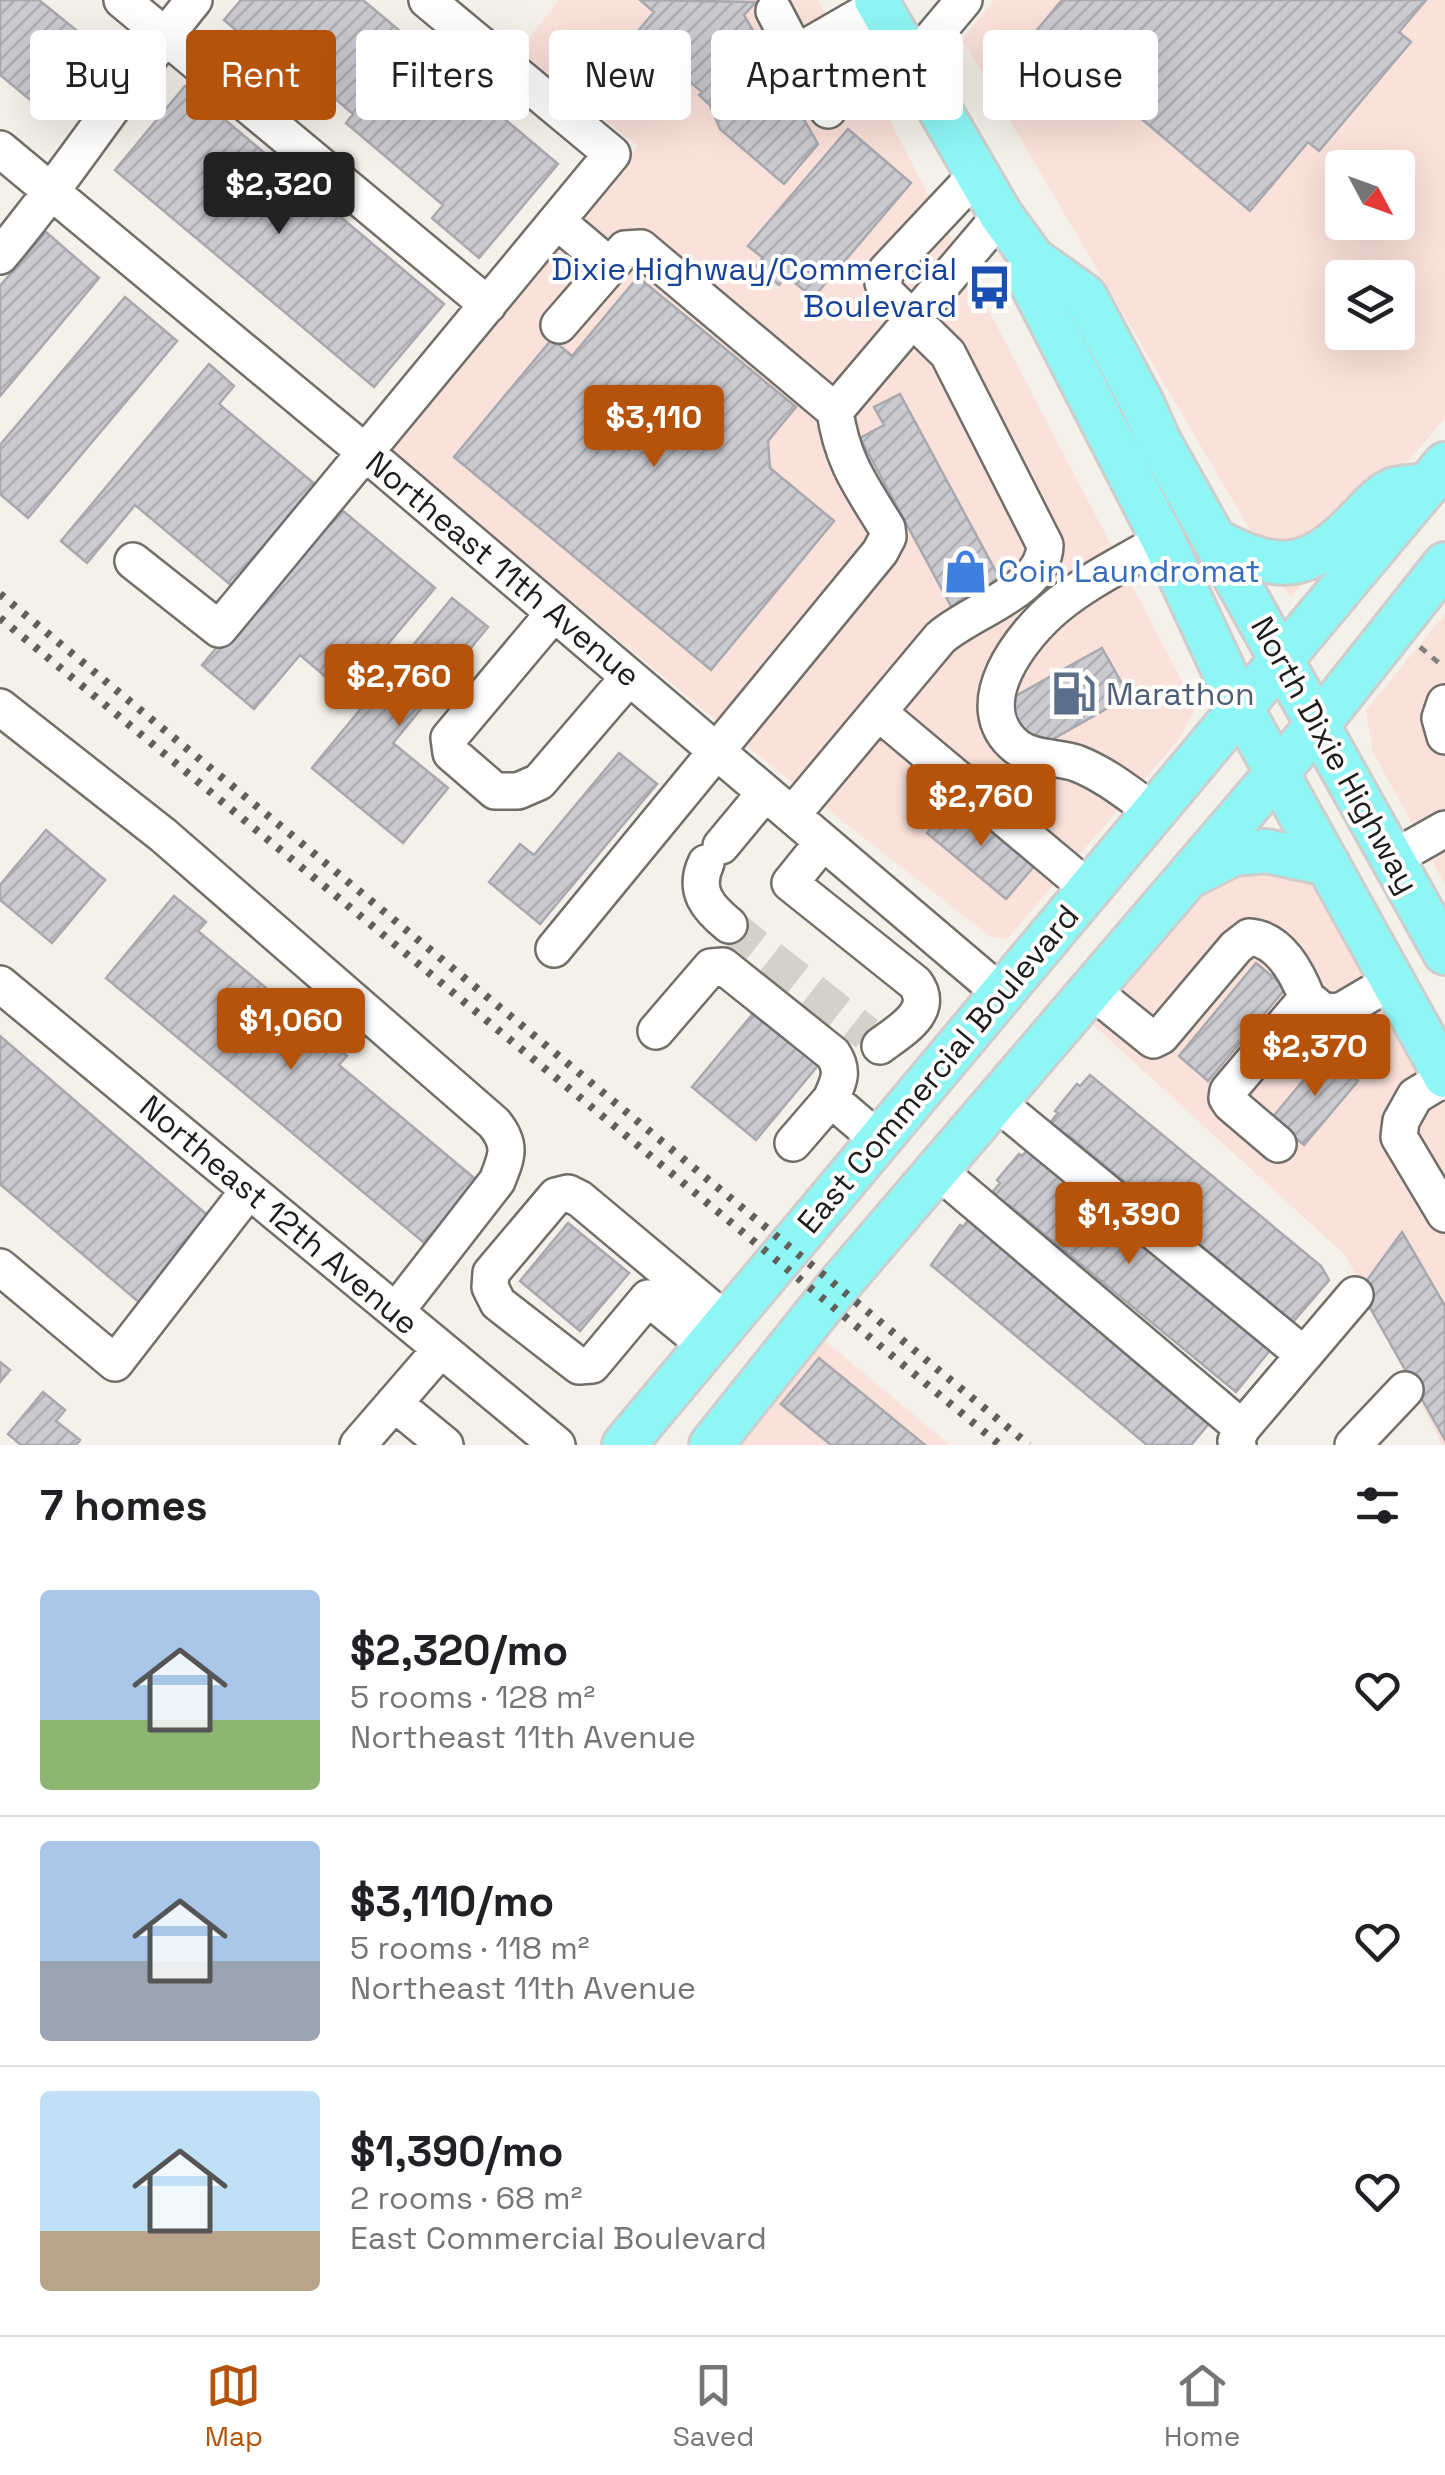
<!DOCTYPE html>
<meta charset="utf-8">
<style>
:root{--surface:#fff;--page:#f2f2f2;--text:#202124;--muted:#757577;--line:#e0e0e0;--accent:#b45309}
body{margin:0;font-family:"Space Grotesk",sans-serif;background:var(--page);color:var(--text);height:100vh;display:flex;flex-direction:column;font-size:38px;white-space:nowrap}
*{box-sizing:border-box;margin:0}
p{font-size:32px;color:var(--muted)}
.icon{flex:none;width:55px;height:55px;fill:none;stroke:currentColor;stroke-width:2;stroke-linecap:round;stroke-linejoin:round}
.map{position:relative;height:1445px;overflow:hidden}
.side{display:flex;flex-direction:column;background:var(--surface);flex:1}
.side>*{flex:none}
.top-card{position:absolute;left:30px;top:30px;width:1385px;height:90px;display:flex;gap:20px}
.needle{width:65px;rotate:131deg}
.controls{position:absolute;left:1325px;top:150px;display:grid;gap:20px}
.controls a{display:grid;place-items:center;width:90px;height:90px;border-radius:10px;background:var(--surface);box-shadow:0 10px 40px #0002;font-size:50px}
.price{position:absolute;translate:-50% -85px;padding:0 22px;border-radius:10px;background:var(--accent);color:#fff;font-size:32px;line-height:65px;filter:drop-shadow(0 2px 5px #0008)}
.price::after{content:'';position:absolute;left:50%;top:60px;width:30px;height:22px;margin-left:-15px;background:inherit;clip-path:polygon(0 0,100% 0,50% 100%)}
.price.on{background:#222;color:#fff}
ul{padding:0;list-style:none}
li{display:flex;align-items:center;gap:30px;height:250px;padding:0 40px}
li+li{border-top:2px solid var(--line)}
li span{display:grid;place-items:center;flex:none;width:280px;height:200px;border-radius:10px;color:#555}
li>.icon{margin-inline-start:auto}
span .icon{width:120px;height:120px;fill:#fffc;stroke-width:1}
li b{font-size:42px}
h2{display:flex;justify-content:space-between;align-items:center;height:120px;padding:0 40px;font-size:42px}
.tag{padding:0 35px;border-radius:10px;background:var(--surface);box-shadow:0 10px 40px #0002;font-size:35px;line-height:90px}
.tag.on{background:var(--accent);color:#fff}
.dock{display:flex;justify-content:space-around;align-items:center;height:140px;border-top:2px solid var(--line);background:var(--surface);font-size:28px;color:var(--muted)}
.dock a{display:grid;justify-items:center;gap:5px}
.dock .on{color:var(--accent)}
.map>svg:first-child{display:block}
</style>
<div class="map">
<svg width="1445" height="1445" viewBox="0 0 1445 1445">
<defs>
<pattern id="building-hatch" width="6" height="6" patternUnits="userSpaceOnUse" patternTransform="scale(2.5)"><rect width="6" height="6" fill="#cacad1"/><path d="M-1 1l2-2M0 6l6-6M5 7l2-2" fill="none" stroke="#adadb3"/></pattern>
</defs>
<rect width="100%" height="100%" fill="#f4f1ea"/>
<path fill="#fae1d9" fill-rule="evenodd" d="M559,0H818L878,98L1196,708L1179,739L1007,939L991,937L758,755L387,448L638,146L518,52Z
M994,0H1445V418L1290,598L962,39ZM1342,168H1398V222H1342ZM1342,278H1398V332H1342Z
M1445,614V885L1373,752L1366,710Z
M1237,858L1308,871L1329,895L1445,1099V1445H1442L1346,1256L1088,1020Z
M818,1335L950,1445H727Z"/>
<path fill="url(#building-hatch)" stroke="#a8a8af" stroke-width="2.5" d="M0,0H39L92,43L39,107L0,75Z
M241,0H363L558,164L479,258L432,218L443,205L346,123L353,114L305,73L298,82L224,20Z
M640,0L756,2L744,15L818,144L784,184L720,129L710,105L699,95L702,92L689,81L671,102L617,56L654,12Z
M1062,0H1426L1399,32L1411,42L1399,56L1319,151L1308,142L1250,211L1037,30Z
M185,86L444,304L374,387L115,170Z
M848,129L911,183L813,298L786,275L779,285L756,266L763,258L748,246Z
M46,232L99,278L0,396V286Z
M638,277L796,407L768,441L770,468L834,521L711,670L454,457L552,339L572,356Z
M125,297L177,341L28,518L0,494V445Z
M209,364L234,386L219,404L323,491L238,591L135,505L87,563L61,541Z
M900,394L1001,581L952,608L860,438L884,425L874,407Z
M336,505L435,588L346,694L300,655L254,709L202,665Z
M452,598L488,627L393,743L448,788L403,843L312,768Z
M1102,648L1129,696L1030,752L1003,703Z
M619,753L657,784L540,924L489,882L520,844L534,855Z
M956,798L1036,864L1006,899L927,833Z
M46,830L105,880L52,943L0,900V885Z
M174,896L206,922L198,931L347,1056L339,1065L486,1188L434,1251L106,978Z
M1256,963L1286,988L1208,1081L1179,1056Z
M756,1010L820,1063L756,1140L692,1087Z
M0,1036L213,1220L141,1304L0,1184Z
M1325,1054L1358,1081L1304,1145L1272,1118Z
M1090,1075L1321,1266L1329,1280L1293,1322L1067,1134L1064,1138L1048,1125L1058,1113L1055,1111L1077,1084L1080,1086Z
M1032,1145L1271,1349L1236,1392L1009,1205L1006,1209L990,1195L1000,1183L997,1180L1019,1154L1022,1156Z
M972,1215L1212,1420L1191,1445H1147L931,1265L960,1225L963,1227Z
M568,1223L629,1273L580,1331L520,1281Z
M1402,1232L1445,1306V1440L1360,1290Z
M819,1358L925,1445H831L781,1404Z
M0,1362L10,1370L0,1382Z
M43,1392L65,1410L56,1421L80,1440L76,1445H21L8,1434Z"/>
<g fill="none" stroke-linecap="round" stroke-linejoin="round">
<path stroke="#d4d1cb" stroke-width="35" stroke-dasharray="35 18" stroke-linecap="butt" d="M729,925L867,1034"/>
<defs>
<path id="minor" d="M122,0L488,305
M774,11L796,53L879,5
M796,53L828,110
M913,61L964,0
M0,149L366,453L1002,994
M557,221L610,266
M0,256C69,174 126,83 194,0
M559,325L625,249L641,248L835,411L1001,215
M133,561L219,629L612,154L427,0
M554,613L449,738L451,753L495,791H518L539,782L629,677
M1445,703L1440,718L1445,736
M0,707L163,835L494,1123C512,1145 507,1156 497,1181L396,1311
M878,712L1089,889
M1154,812C1129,794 1105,774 1076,763C1057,757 1033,759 1017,747C965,706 1022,634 1058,605C1090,579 1129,561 1163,540
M792,815L940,638C971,610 1044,591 1045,545L948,354L887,294L883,283L886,271L977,174
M823,842L790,883L915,983C936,1011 901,1030 880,1046
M721,846L765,793
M1392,859L1445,829
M706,863C693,891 708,908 729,925
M554,949L880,552L888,537L887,528C861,486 842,461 835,411
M0,984L557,1445
M1090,989L1153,1040L1161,1036L1236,947L1249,937C1280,939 1297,973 1307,998
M656,1031L711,967L723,966L833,1054C844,1071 839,1081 831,1099
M1445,1078L1415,1096L1401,1121L1399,1137L1445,1214
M995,1101L1304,1355
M793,1143L831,1099L879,1140
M1278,1144L1231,1104L1227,1098L1228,1091L1307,998L1324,1012L1341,1011L1392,981
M936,1169L1242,1428
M0,1267L115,1363L249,1190
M707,1346L648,1298L592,1365L579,1366L498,1303L490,1287L491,1273L556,1196L568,1193L580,1199L727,1322
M394,1403L445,1445
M358,1445L441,1349
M1238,1445L1236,1441L1242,1428L1355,1295
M1353,1445L1405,1390"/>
<path id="major" d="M876,0L1001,215L1033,259L1085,296L1142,403L1159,441L1445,953
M1033,259L1032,285L1163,540L1241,708L1445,1076
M1214,540C1278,574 1309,572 1359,519C1369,509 1382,493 1395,489C1402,487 1411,487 1418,486
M1192,875L1233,854L1266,851L1328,864
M624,1445L1445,464
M711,1445L838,1286L1316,727L1445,564"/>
</defs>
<use href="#minor" stroke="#716f69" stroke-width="40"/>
<use href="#major" stroke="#cecdcd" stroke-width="48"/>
<path stroke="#83817d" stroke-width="5" stroke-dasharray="8 8" stroke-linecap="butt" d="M1420,647L1439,663"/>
<use href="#minor" stroke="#fff" stroke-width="35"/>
<use href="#major" stroke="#8ef7f5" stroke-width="42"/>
<path stroke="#615f5c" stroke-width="8" stroke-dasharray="5 10" stroke-linecap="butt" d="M0,594L1029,1445
M0,618L1000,1445"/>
</g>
<defs>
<symbol id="bus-bare" viewBox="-9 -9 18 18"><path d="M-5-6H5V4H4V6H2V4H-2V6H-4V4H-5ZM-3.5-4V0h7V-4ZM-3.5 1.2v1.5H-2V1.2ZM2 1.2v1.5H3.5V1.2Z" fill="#1a4fb4" stroke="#fffefd" stroke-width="2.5" paint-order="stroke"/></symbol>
<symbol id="shop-bare" viewBox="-9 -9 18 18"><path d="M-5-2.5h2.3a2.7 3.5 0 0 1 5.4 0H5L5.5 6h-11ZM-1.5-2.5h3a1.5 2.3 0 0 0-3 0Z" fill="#3f7fe0" stroke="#fffefd" stroke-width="2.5" paint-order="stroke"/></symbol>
<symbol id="fuel-bare" viewBox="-9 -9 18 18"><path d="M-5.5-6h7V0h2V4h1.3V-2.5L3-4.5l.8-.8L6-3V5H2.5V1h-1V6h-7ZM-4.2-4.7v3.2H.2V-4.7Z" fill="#5c6f8a" stroke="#fffefd" stroke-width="2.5" paint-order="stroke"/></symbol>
</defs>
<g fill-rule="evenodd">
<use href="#bus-bare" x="958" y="256" width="63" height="63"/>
<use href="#shop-bare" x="934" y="540" width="63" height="63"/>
<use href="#fuel-bare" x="1042" y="662" width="63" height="63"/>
</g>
<g text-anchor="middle" stroke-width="8" stroke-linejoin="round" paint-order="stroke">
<g font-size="32" fill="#164399" stroke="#fffefd" text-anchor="end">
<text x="957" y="280">Dixie Highway/Commercial<tspan x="957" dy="37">Boulevard</tspan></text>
</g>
<g font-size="32" fill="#1e1d1b" stroke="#fffefd">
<text transform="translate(503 569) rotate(40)" y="11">Northeast 11th Avenue</text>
<text transform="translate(1335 755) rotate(61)" y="11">North Dixie Highway</text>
<text transform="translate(938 1069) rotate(-50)" y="11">East Commercial Boulevard</text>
<text transform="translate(279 1215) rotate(40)" y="11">Northeast 12th Avenue</text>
</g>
<g font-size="32" fill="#366cbe" stroke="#fffefd" text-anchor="start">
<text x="998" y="582">Coin Laundromat</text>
</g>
<g font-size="32" fill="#4e5e75" stroke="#fffefd" text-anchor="start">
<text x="1106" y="705">Marathon</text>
</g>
</g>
</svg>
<div class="controls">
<a><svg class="needle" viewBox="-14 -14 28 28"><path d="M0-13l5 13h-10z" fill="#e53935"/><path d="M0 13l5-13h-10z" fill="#757577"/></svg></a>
<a><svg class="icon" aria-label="layers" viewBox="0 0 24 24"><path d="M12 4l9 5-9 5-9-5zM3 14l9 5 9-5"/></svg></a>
</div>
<b class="price on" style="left:279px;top:237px">$2,320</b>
<b class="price" style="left:654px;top:470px">$3,110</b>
<b class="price" style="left:399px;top:729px">$2,760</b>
<b class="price" style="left:981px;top:849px">$2,760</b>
<b class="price" style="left:291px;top:1073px">$1,060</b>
<b class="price" style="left:1315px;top:1099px">$2,370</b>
<b class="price" style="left:1129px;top:1267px">$1,390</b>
<div class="top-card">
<a class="tag">Buy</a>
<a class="tag on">Rent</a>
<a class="tag">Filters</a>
<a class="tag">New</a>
<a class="tag">Apartment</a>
<a class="tag">House</a>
</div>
</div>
<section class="side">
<h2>7 homes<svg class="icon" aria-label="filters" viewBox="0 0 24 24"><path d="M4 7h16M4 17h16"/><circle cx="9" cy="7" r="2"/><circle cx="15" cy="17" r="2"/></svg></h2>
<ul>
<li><span style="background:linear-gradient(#a9c7e8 65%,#8fb573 0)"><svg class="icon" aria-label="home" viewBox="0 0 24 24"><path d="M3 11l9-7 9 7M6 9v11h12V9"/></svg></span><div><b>$2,320/mo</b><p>5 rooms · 128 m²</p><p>Northeast 11th Avenue</p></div><svg class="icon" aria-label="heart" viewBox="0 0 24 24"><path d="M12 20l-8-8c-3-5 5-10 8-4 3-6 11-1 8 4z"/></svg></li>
<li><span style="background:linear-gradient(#a9c7e8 60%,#9aa5b1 0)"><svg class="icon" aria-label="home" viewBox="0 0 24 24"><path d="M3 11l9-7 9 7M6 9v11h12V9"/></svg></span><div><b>$3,110/mo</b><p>5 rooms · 118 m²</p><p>Northeast 11th Avenue</p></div><svg class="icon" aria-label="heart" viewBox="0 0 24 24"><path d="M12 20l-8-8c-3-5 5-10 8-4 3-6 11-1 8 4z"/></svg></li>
<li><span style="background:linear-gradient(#bfe0f5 70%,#b9a48a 0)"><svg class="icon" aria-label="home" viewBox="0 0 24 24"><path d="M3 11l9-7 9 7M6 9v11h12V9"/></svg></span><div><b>$1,390/mo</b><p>2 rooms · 68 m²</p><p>East Commercial Boulevard</p></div><svg class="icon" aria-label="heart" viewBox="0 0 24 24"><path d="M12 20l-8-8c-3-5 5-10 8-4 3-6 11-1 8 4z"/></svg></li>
</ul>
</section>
<nav class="dock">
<a class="on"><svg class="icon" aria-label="map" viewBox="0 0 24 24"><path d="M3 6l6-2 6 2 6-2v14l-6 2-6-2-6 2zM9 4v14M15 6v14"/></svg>Map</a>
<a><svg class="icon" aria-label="saved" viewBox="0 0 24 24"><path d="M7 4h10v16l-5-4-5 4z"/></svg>Saved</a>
<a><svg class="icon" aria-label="home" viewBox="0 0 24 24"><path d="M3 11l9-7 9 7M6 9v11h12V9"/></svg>Home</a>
</nav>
